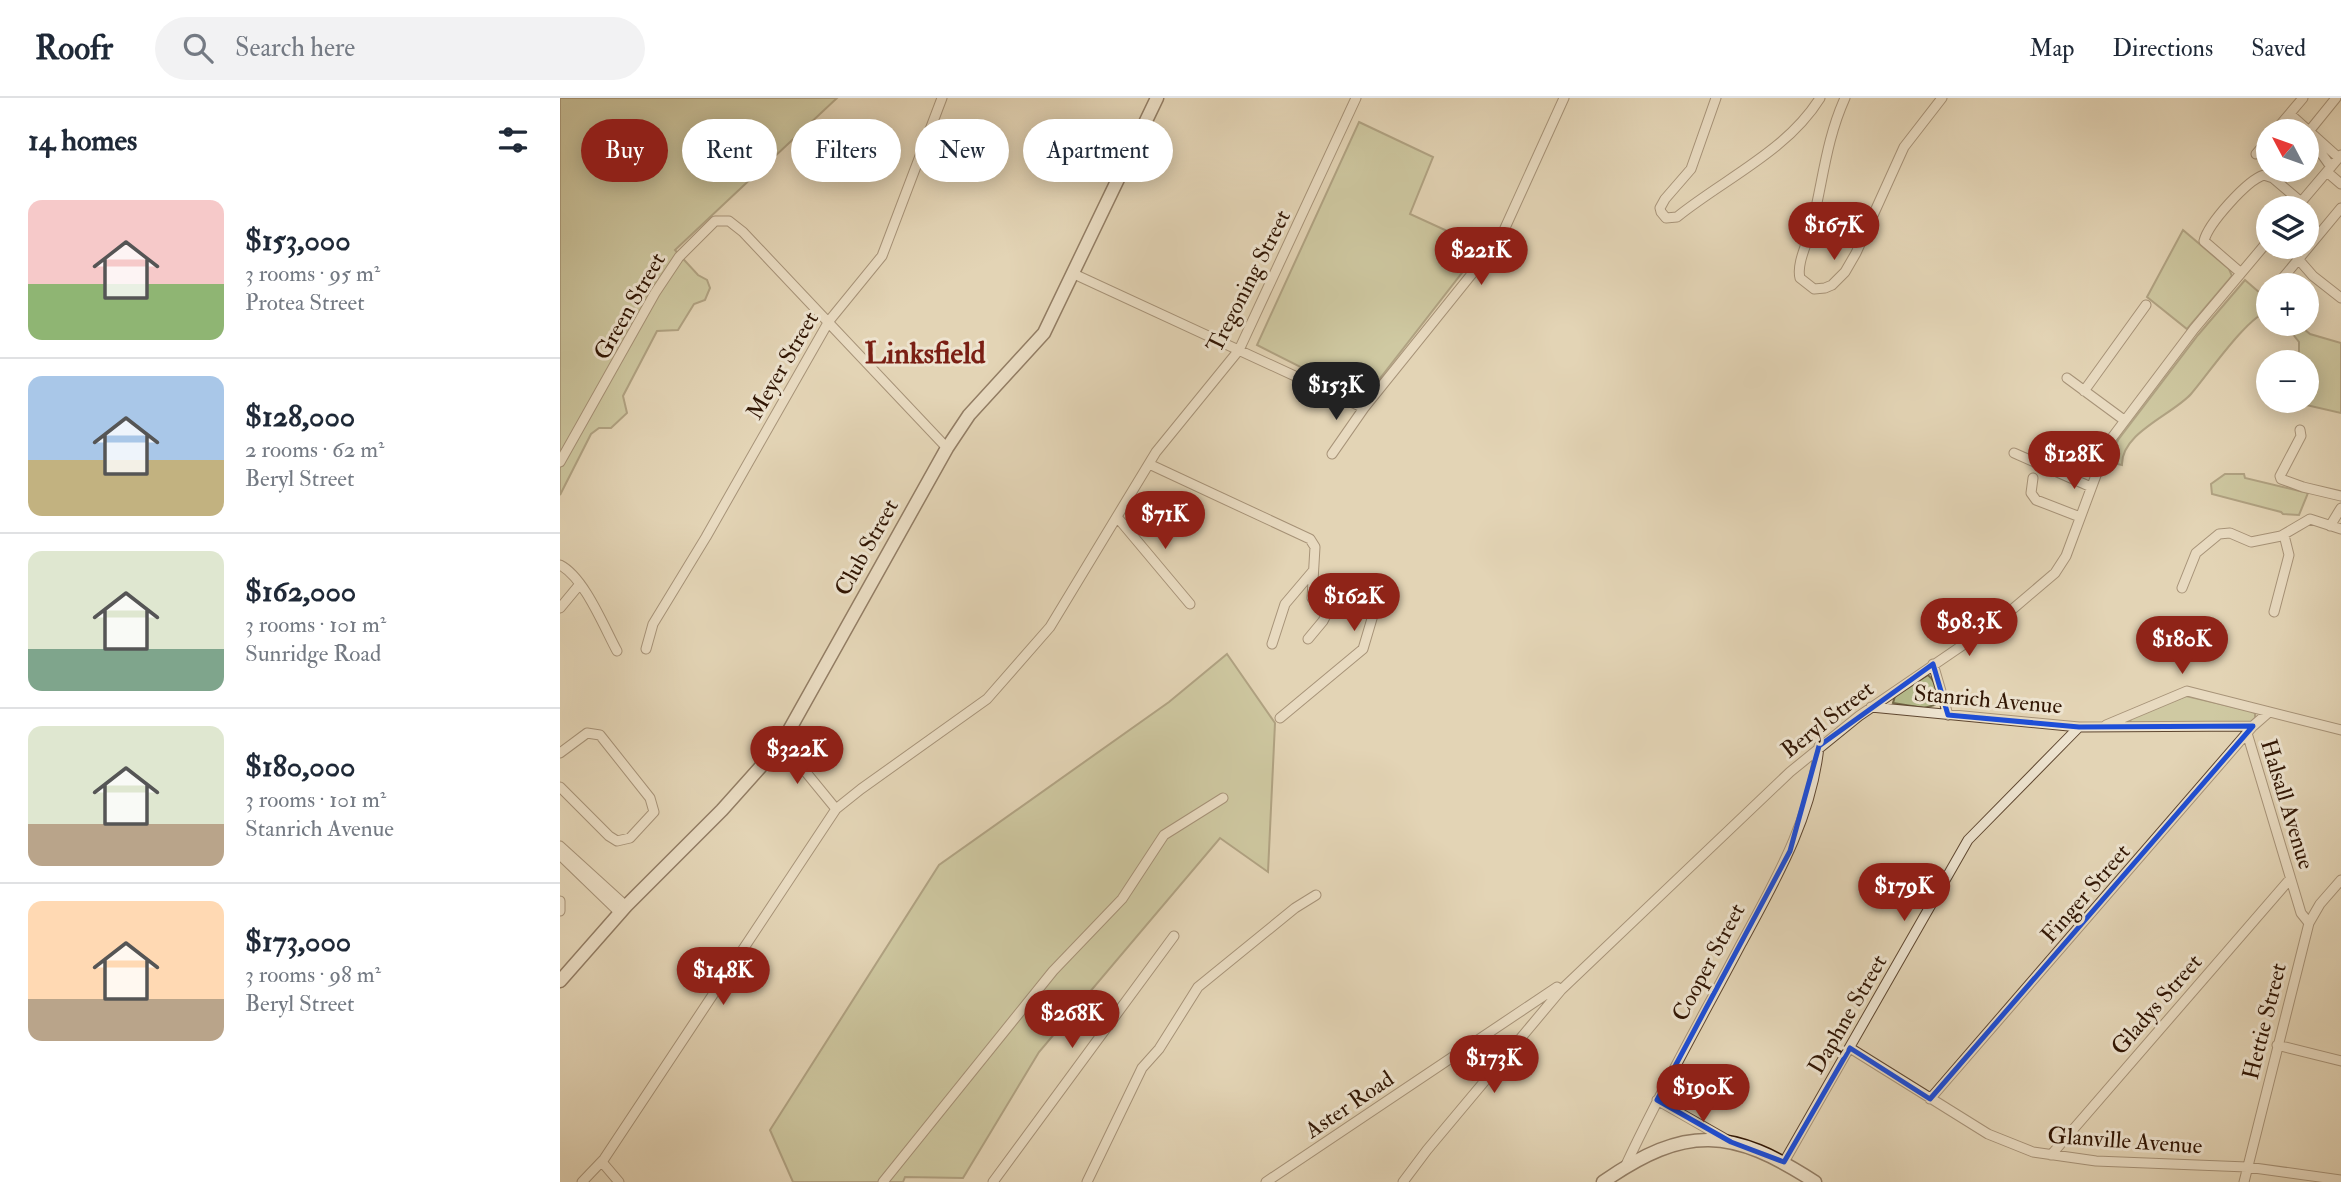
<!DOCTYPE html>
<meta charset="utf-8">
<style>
:root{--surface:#fff;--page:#f2f2f3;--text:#1f2937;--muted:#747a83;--line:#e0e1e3;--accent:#8f2418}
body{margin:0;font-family:"IM FELL Double Pica",serif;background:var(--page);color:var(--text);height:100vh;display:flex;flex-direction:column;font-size:26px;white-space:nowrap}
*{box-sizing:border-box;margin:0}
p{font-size:23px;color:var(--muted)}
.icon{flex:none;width:38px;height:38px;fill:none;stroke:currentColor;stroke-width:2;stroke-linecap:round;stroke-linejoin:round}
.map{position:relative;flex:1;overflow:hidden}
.side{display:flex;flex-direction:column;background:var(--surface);width:560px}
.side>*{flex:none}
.guide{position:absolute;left:21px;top:21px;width:665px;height:63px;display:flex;gap:14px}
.needle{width:46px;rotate:311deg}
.buttons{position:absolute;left:1696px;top:21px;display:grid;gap:14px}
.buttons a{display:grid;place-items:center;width:63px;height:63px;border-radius:50%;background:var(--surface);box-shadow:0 4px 18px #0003;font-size:35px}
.price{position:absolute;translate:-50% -60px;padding:0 16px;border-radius:24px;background:var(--accent);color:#fff;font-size:23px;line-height:46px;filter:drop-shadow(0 2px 4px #0008)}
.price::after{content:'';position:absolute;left:50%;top:42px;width:21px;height:16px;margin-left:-10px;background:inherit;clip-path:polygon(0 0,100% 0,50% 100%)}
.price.on{background:#222;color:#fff}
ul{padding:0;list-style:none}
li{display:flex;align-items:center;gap:21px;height:175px;padding:0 28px}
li+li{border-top:2px solid var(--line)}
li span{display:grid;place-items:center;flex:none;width:196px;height:140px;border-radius:14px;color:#555}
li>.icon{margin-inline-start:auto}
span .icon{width:84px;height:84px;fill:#fffc;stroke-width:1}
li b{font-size:30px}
h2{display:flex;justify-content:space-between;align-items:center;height:84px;padding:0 28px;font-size:30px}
.chip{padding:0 24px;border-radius:32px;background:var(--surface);box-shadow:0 4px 18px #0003;font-size:24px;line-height:63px}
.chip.on{background:var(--accent);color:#fff}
header{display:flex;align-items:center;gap:42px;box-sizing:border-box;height:98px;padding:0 35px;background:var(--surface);border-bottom:2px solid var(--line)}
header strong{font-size:33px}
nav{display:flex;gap:38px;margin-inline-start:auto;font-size:24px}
.search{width:490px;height:63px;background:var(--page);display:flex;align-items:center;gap:18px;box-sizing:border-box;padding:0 24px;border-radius:38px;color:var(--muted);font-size:26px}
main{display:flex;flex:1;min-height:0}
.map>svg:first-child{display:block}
</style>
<header>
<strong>Roofr</strong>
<div class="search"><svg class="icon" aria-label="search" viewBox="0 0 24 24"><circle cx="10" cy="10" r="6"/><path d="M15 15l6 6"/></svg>Search here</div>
<nav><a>Map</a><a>Directions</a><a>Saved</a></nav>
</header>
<main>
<section class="side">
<h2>14 homes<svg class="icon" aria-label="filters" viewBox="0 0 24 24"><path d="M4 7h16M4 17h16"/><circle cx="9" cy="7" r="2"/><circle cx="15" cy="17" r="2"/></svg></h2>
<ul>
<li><span style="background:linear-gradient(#f6c9c9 60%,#8fb573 0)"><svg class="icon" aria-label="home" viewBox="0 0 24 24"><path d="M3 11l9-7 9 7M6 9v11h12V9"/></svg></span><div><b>$153,000</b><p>3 rooms · 95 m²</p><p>Protea Street</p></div></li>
<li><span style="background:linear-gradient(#a9c7e8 60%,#c2b280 0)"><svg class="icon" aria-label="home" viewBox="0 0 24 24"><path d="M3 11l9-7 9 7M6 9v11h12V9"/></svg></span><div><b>$128,000</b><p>2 rooms · 62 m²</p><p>Beryl Street</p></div></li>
<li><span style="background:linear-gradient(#dfe7d0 70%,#7fa58c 0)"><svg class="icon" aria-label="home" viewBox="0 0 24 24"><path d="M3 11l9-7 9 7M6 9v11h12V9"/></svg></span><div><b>$162,000</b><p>3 rooms · 101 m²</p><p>Sunridge Road</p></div></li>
<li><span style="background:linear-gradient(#dfe7d0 70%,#b9a48a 0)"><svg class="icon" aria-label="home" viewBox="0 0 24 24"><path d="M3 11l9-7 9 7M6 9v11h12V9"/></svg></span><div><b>$180,000</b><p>3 rooms · 101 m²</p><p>Stanrich Avenue</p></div></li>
<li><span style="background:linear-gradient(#ffd9b3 70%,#b9a48a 0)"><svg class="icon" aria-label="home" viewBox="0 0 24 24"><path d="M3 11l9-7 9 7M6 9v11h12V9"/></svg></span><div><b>$173,000</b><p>3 rooms · 98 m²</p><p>Beryl Street</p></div></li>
</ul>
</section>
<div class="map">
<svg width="1781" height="1084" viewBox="0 0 1781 1084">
<rect width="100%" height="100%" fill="#e3d4b5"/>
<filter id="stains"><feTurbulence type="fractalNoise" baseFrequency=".00286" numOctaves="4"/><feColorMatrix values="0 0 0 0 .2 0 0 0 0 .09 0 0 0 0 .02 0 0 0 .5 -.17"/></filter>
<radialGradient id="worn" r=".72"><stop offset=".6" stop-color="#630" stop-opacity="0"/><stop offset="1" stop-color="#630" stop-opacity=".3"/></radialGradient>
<path fill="#b5bc8c" stroke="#736948" stroke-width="2" d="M0,0H277L115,152L138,177L147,182L150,190L145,202L134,206L118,232L97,233L63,298L67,315L51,330H39L31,336L0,397Z
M799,24L873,59L850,116L922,149L804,301L697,247Z
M1623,132L1669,171L1672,178L1627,231L1587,199Z
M1685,182L1708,202V214C1689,216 1646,279 1631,296C1612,317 1561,335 1562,367L1548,364L1558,342L1638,237Z
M1725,226H1738L1750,236L1781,245V315L1729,303H1746V264H1739V244Z
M1665,376H1684L1685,380L1748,395L1739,417L1723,416L1721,414L1652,396L1651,386Z
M667,556L715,625L708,774L660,740L479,954L403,1080L345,1079L343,1084H233L210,1032L379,767L609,604Z
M1368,577C1376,584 1381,598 1375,607L1364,610L1333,605L1335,598Z
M1626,598L1691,613L1695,615V620L1691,624L1570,625L1571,620Z"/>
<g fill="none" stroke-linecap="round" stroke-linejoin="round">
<defs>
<path id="minor" d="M1156,0L1131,71L1105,101L1100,110L1101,114L1106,120L1117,119C1164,81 1227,53 1260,0
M1285,0C1266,42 1263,83 1252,127C1249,142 1236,165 1240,180L1254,191L1265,190L1272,187L1285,174L1296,155L1344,49L1382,0
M1730,16L1779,60
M1715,33L1743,0
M1746,37L1776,0
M1755,41L1759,52L1771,69
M1696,56L1708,42
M1767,74L1781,86
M1736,110L1781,57
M1739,162L1753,178L1781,200
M1681,175L1644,143C1648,126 1687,82 1704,77L1713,80L1741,104
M514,176L804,310L940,141L1004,0
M1717,187L1781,110
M1507,280L1564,322
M1524,293L1586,207
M1740,332L1741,338L1720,378L1721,381L1743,389L1781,398
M1454,355L1531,389
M772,356L804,310
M0,364L95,195L119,159L155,123H169L183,134L387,350
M589,366L750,441L755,449L752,500L760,511L768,513L802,494L810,496L816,507L803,551L720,620
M1473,380L1471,395L1476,402L1520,419
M557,419L630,506
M1770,428L1781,410
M0,467C24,479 44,529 57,553
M1622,490L1636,455L1659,436L1670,435L1691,444L1721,438L1750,421L1781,431
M0,510L20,486
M1714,514L1729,457L1724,437
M748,541L763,523L768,513
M712,546L725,506L753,473
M86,551L93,526L146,439L269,223L322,158L382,0
M1373,566L1388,617
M1311,609L1519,629L1693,628
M1546,627L1627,593L1781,632
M1687,635L1741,815L1749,825
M222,645L276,711
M0,655L27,635L40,637L90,700L94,714L70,740L57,743L49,738L0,689
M0,748L66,808
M0,757L60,815
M0,803V813
M1717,947L1781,963
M1290,950L1428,1036L1473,1054L1536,1063L1687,1069L1781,1082
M1370,1001L1693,628L1709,614
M1097,1002L1169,1043
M1491,1057L1730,781
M42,1064L59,1084
M1224,1064L1408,742L1519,629
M1065,1069C1100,993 1142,920 1181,846C1215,783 1252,720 1259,648
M22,1084L44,1061L276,711L301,691L427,601L490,529L596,354L679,252L796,0
M323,1084L493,873L562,801L604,737L663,700
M433,1084L614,838
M527,1084L582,970L599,951L638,889L735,810L756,797
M706,1084L997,889L1001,892
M843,1084L867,1052L1001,892L1230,674L1299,618L1441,521L1495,475L1506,458L1548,345L1634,231L1708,143
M1684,1084L1749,825L1760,806L1781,782"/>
<path id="secondary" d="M0,883L66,808L162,712L222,645L387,350L409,317L484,235L597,0
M1043,1084C1126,1026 1172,1030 1255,1084"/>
</defs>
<use href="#minor" stroke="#5e4630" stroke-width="11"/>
<use href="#secondary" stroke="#311604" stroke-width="15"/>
<use href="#minor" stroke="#ede3cf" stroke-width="9"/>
<use href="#secondary" stroke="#ede3cf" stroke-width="12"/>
</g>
<path d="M0 0H1781V1084H0ZM1373,566L1388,617L1519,629L1693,628L1370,1001L1290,950L1224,1064L1171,1044L1097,1002L1230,753L1259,648Z" fill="#e3d4b5" fill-opacity=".55" fill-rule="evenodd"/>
<path fill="none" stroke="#1d4ed8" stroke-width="5" stroke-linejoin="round" d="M1373,566L1388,617L1519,629L1693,628L1370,1001L1290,950L1224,1064L1171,1044L1097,1002L1230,753L1259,648Z"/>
<g text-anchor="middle" stroke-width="6" stroke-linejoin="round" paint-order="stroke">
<g font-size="23" fill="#311604" stroke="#ede3cf">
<text transform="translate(688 183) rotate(-63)" y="8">Tregoning Street</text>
<text transform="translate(69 208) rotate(-60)" y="8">Green Street</text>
<text transform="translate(222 267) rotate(-60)" y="8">Meyer Street</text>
<text transform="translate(306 449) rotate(-61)" y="8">Club Street</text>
<text transform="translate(1428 601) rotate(5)" y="8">Stanrich Avenue</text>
<text transform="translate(1267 621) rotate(-38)" y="8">Beryl Street</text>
<text transform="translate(1728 706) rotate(73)" y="8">Halsall Avenue</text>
<text transform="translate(1525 795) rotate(-49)" y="8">Finger Street</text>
<text transform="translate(1148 864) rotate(-62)" y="8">Cooper Street</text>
<text transform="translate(1596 906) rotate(-49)" y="8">Gladys Street</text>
<text transform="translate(1287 916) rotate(-60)" y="8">Daphne Street</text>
<text transform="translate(1704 923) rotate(-76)" y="8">Hettie Street</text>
<text transform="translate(789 1006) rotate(-34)" y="8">Aster Road</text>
<text transform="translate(1565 1042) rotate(4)" y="8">Glanville Avenue</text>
</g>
<g font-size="30" font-weight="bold" fill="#7a1f14" stroke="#ede3cf">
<text x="365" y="265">Linksfield</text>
</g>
</g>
<rect width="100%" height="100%" filter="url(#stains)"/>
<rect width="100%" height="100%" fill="url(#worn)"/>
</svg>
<div class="buttons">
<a><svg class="needle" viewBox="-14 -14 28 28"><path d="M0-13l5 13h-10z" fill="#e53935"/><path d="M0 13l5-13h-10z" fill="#747a83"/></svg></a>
<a><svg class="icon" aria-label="layers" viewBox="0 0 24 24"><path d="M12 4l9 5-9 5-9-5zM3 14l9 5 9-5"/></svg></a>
<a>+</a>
<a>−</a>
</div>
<b class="price" style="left:1274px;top:164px">$167K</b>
<b class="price" style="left:921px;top:189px">$221K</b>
<b class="price on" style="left:776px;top:324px">$153K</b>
<b class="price" style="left:1514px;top:393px">$128K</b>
<b class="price" style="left:605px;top:453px">$71K</b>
<b class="price" style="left:794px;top:535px">$162K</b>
<b class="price" style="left:1409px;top:560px">$98.3K</b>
<b class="price" style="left:1622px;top:578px">$180K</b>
<b class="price" style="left:237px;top:688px">$322K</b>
<b class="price" style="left:1344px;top:825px">$179K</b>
<b class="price" style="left:163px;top:909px">$148K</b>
<b class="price" style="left:512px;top:952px">$268K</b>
<b class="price" style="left:934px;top:997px">$173K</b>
<b class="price" style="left:1143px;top:1026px">$190K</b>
<div class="guide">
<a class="chip on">Buy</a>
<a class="chip">Rent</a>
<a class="chip">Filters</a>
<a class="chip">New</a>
<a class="chip">Apartment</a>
</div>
</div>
</main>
